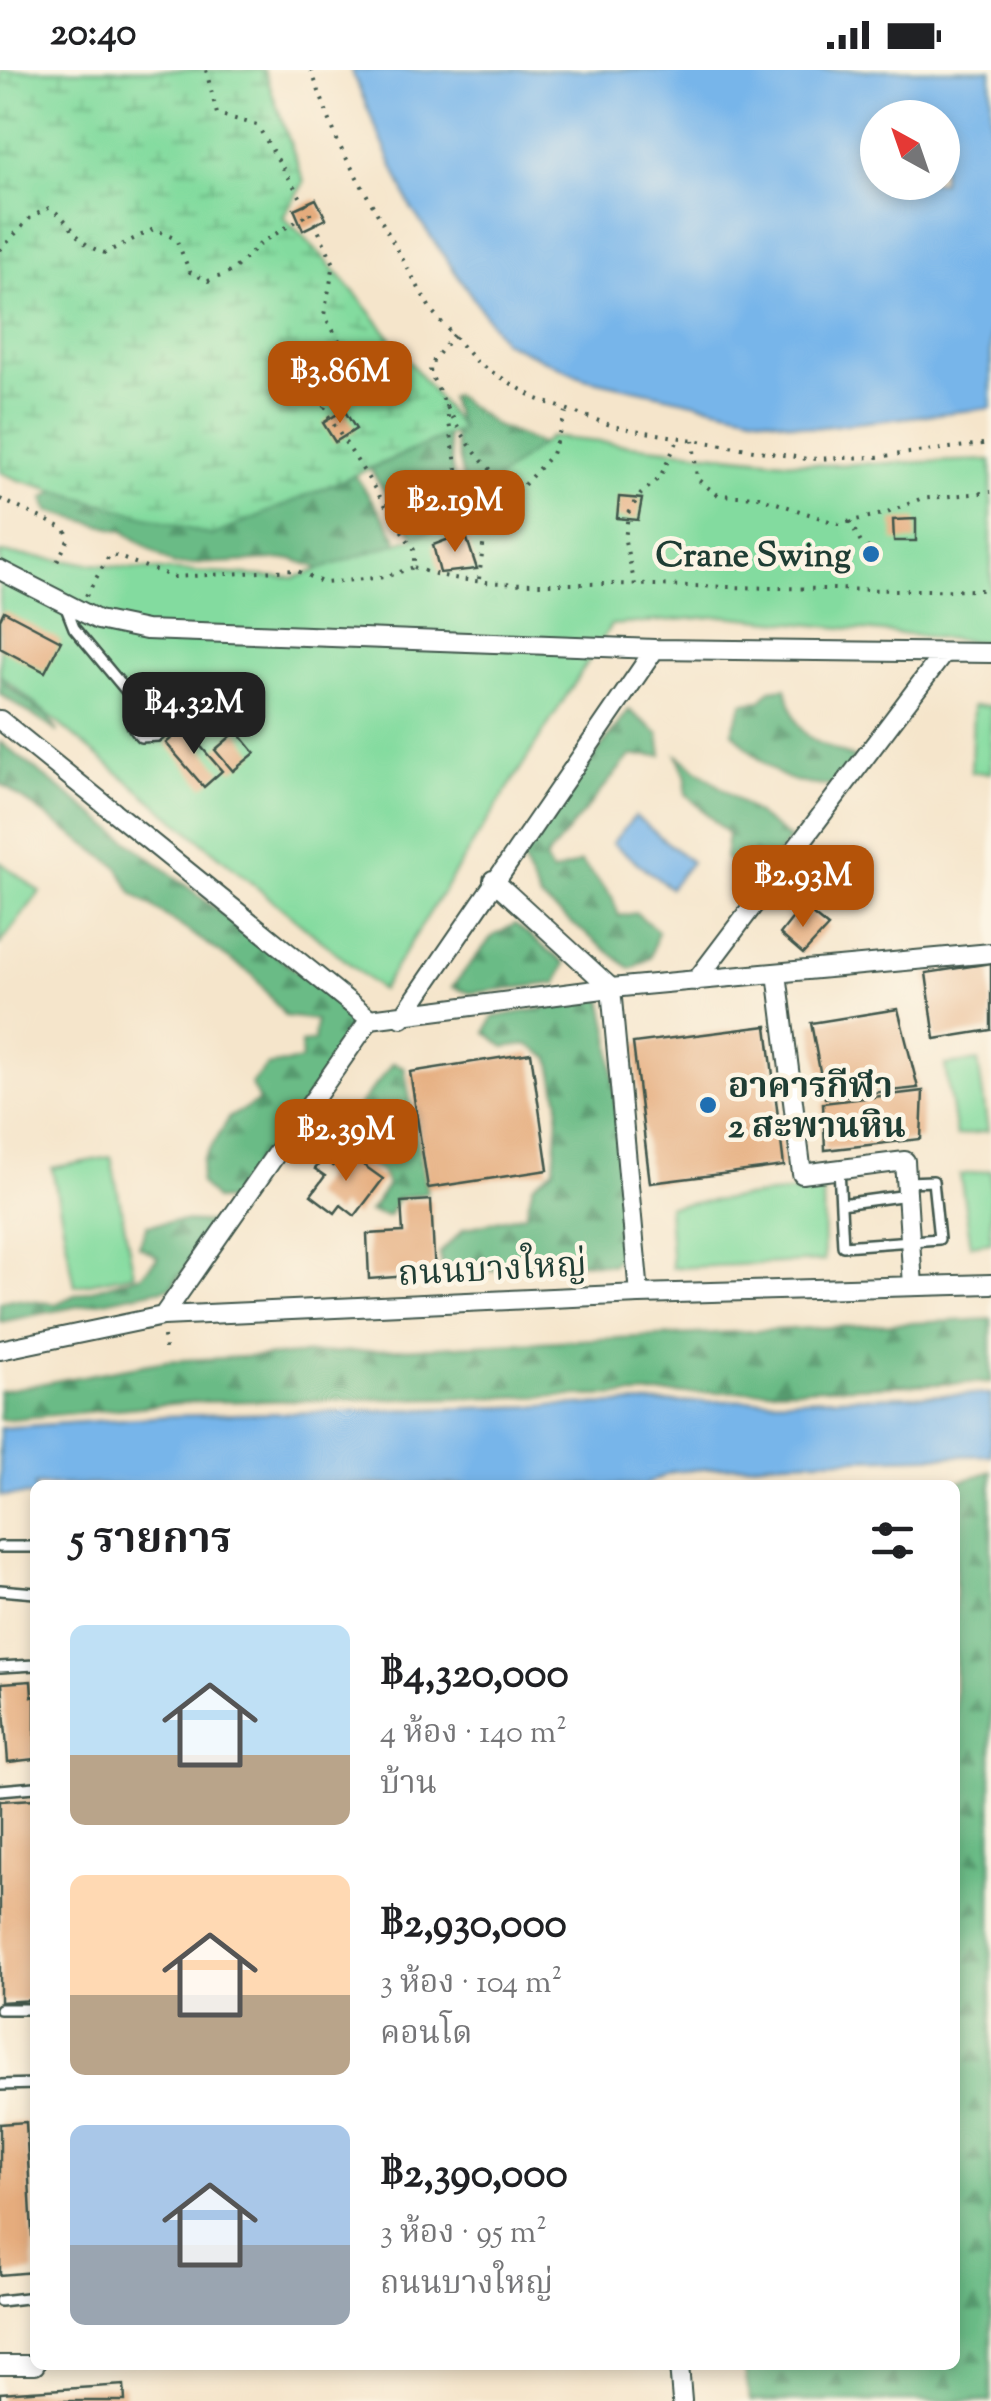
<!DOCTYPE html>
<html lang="th">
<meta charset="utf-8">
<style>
:root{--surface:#fff;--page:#f2f2f2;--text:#202124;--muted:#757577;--accent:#b45309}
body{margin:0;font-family:"Sorts Mill Goudy","Noto Serif Thai",serif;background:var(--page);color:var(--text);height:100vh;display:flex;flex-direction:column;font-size:38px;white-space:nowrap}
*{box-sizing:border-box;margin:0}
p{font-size:32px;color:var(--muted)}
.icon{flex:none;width:55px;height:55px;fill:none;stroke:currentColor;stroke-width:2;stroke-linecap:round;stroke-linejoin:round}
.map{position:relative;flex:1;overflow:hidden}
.side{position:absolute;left:30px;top:1410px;width:930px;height:890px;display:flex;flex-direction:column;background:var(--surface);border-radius:15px;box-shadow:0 5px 15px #0003}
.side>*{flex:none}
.needle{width:65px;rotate:320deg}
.controls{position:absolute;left:860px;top:30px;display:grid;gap:20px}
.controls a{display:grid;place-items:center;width:100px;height:100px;border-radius:50%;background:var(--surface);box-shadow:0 5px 15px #0003;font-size:50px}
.price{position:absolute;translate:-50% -85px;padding:0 22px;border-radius:20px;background:var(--accent);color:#fff;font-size:32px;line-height:65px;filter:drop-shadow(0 2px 5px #0008)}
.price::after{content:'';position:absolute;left:50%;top:60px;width:30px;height:22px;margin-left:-15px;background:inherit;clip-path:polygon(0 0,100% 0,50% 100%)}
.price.current{background:#222;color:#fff}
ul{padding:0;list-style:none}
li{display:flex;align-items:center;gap:30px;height:250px;padding:0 40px}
li span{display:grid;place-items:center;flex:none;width:280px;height:200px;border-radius:15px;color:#555}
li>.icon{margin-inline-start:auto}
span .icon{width:120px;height:120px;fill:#fffc;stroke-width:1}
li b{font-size:42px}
h2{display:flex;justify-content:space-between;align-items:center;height:120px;padding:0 40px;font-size:42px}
.status{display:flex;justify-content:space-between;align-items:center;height:70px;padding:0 50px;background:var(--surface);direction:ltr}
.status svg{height:28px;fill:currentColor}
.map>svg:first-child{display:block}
</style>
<div class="status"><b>20:40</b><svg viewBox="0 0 49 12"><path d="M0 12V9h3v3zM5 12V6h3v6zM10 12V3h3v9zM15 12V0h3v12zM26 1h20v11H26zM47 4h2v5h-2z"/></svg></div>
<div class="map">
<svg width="991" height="2331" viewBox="0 0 991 2331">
<defs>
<pattern id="forest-firs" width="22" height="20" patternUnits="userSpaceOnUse" patternTransform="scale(2.5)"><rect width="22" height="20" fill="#6abb86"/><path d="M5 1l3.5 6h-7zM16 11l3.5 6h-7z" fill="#57996e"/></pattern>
<pattern id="wetland-marsh" width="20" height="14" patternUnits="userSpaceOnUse" patternTransform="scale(2.5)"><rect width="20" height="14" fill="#83db9f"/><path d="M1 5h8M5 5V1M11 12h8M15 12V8" fill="none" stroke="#6bb382"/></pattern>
</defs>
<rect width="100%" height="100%" fill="#fcf5e5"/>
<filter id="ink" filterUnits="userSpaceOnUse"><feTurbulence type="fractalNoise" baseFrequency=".01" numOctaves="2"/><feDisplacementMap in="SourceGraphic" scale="20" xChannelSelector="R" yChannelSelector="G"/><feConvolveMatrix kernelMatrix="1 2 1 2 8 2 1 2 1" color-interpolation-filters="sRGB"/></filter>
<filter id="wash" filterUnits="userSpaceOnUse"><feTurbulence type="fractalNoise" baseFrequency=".0048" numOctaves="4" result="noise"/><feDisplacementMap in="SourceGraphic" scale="40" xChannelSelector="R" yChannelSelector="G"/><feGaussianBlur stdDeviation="2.25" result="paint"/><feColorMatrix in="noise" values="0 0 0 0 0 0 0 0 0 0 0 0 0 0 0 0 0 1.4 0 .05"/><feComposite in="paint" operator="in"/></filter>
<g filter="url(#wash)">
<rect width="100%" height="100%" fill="#f5e5cb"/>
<path fill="url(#forest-firs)" stroke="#447c5d" stroke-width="2.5" d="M454,325L496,356L549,378L485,459L464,413L453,363L461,359L449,328Z
M447,365L455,418L476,465L421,483L412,463L370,399Z
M355,405L396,466V490L332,503L293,489L174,495L123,461L48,441L44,428L56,421L212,465Z
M0,595L9,601L6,614L47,646L58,662L0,624Z
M786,618C797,670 810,670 855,688L839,715C785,719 766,698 732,661L743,633L761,631L770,620Z
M629,640L659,664L662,685L630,686L545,789L552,803L581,792L612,827L619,846L636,843L658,861L650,888L631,899L540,828L520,786Z
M0,672L361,951L237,1129L216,1130L200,1113L203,1090L230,1047L259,1031L251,1014L267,996L302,990L301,973L314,971L316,950L285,946L253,905L132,823L118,797L0,713Z
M677,685L790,769L737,838L731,819L740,808L725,787L728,764L686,724V707Z
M515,854L565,894L557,913L470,923L452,917L492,867Z
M602,928L610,966L627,1175L612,1195L579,1192L444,1204L439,1184L464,1159L526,1144L533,1115L554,1099L559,1032L550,988L527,974L504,977L486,962L493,947Z
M393,993L404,997L427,1123L397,1129L389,1146L369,1142L388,1115L381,1102L341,1074L359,1036Z
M178,1151L216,1153L173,1217L0,1252V1232L12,1229L56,1234L75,1225L142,1205L158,1187L139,1176L147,1155Z
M991,1249V1312L635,1325L190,1332L0,1350V1321L166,1291Z
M991,1401V2331H750L744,2295H955V1415H951Z"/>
<path fill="url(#wetland-marsh)" stroke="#518c6a" stroke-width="2.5" d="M0,0H264L304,112L283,147C351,210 405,287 462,359L212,466L19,410L0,402Z"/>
<path fill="#83db9f" stroke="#518c6a" stroke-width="2.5" d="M550,367L824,395L991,390V573L724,546L611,555L381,920L0,605V483L127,498L294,508L433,461Z
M973,636H991V703L971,702Z
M0,792L40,822L0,874Z
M978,991L988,1061L956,1066L945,995Z
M111,1087L134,1204L75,1216L52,1098Z
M991,1100V1172L971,1175L960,1105Z
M823,1118L824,1191L672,1198L668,1136Z"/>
<path fill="#77b5ea" stroke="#4b798f" stroke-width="2.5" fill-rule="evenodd" d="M351,0H991V338L813,358L584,308L503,271L411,138ZM878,48H942V112H878Z
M635,746L691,792L670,818L612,773Z
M991,1324V1385L784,1391L672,1402L644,1415H35V1425L0,1426V1358L168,1346Z"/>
<g id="blocks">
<path fill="#e5ac7d" d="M316,129L326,149L303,160L294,139Z
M344,340L356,359L335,372L323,353Z
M619,427L642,429L638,450L617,448Z
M916,449V471H894L893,450Z
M465,463L477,499L440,503L433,475Z
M4,541L61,571L45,602L0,578V549Z
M184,657L222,701L204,717L166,673Z
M237,661L255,683L233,701L215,680Z
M802,836L828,857L803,884L780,864Z
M991,893V960L935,969L926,903Z
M898,939L918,1018L825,1028L811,953Z
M767,956L784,1096L650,1113L633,973Z
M531,983L548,1100L428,1118L410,1002Z
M923,1021L921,1069L825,1080L823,1033Z
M344,1081L383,1109L355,1146L341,1135L335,1143L311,1125L325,1106L315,1099L323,1089L333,1096Z
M431,1130L435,1204L369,1209L367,1164L403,1162L401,1132Z
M31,1611L32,1627L35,1626V1689L8,1692L2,1613Z
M35,1729V1930L0,1932V1731Z
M26,2052L34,2202L0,2205V2054Z
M124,2315L125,2331H0V2323Z"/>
</g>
</g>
<g filter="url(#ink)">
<use href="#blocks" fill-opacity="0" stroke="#3f564b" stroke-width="2.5"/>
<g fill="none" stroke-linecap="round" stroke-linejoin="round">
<defs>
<path id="service" d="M65,535L74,558L134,630C128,647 128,654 141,667L158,666L171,654C167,628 159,619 134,630
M839,1099L843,1176L939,1169L933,1111L907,1112
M841,1134L908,1125
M0,1477H35
M0,1520L35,1523
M0,1597L35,1595
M0,1720L35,1717
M0,1939H35
M0,2015L35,2014
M0,2231L35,2227"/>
<path id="minor" d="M0,500L98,550L146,560L655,579L991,583
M0,650L370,949L611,918L991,883
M493,810L611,918L639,1224
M777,903L802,1104L905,1091L913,1216
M696,911L943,584
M402,948L655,579
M163,1246L370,949
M0,1280L163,1246L639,1224L991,1214
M0,2295H35
M679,2295L682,2331"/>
</defs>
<use href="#service" stroke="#3f564b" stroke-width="14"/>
<use href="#minor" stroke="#3f564b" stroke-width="22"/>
<path stroke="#3f564b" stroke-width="4" stroke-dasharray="2.5 8" stroke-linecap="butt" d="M311,0L339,75L431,240L477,293L537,329L616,357L807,389L876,387L991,373
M0,180L31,147L49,138C74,151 73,174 105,183L154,159L176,169L190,202L208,211L231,202L262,172L310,143
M453,265L431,294L430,303C448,339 479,409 522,417L552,384L566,342
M446,335L460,417L484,468
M693,370L697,409L718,425L759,427L838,454L887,443L920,429L991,422
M0,429L65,459L69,468L56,494
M850,451L861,473L873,481
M414,497C467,519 551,513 610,514C737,517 864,521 991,520
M479,509L484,468L522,417
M635,515L625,471L628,443L641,424L660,407L679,368
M86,526L110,484L174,507L295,500L324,513L385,507L414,497V480L324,339L346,282L324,245L334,194L310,143L257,55L217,44L206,0
M164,1266L165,1280"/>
<use href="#service" stroke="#fff" stroke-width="9"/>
<use href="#minor" stroke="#fff" stroke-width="18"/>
</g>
</g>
<g fill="#1f6fb2" stroke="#fcf5e5" stroke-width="4">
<circle cx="871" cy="484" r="10"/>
<circle cx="708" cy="1035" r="10"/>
</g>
<g text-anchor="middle" stroke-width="9" stroke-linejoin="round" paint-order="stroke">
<g font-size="35" font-weight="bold" fill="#1f3d34" stroke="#fcf5e5" text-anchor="end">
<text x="851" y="496">Crane Swing</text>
<text x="728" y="1027" text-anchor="start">อาคารกีฬา<tspan x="728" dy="40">2 สะพานหิน</tspan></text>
</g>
<g font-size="35" fill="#1f3d34" stroke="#fcf5e5">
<text transform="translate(492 1198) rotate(-3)" y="12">ถนนบางใหญ่</text>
</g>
</g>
</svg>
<div class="controls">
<a><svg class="needle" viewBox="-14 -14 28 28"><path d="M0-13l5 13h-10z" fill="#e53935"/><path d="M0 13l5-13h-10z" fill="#757577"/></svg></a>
</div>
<b class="price" style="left:340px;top:356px">฿3.86M</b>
<b class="price" style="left:455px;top:485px">฿2.19M</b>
<b class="price current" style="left:194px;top:687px">฿4.32M</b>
<b class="price" style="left:803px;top:860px">฿2.93M</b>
<b class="price" style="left:346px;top:1114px">฿2.39M</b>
<section class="side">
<h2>5 รายการ<svg class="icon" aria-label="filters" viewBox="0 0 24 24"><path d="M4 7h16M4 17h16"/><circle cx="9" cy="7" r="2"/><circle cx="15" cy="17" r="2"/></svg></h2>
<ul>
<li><span style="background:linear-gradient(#bfe0f5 65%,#b9a48a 0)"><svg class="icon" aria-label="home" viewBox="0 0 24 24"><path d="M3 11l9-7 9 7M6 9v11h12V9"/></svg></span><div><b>฿4,320,000</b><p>4 ห้อง · 140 m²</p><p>บ้าน</p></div></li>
<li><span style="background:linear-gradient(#ffd9b3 60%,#b9a48a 0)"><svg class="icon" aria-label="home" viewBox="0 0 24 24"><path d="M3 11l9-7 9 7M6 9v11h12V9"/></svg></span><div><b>฿2,930,000</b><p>3 ห้อง · 104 m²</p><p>คอนโด</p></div></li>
<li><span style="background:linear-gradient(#a9c7e8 60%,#9aa5b1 0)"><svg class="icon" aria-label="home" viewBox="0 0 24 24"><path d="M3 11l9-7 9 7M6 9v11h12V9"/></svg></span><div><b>฿2,390,000</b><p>3 ห้อง · 95 m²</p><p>ถนนบางใหญ่</p></div></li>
</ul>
</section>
</div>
